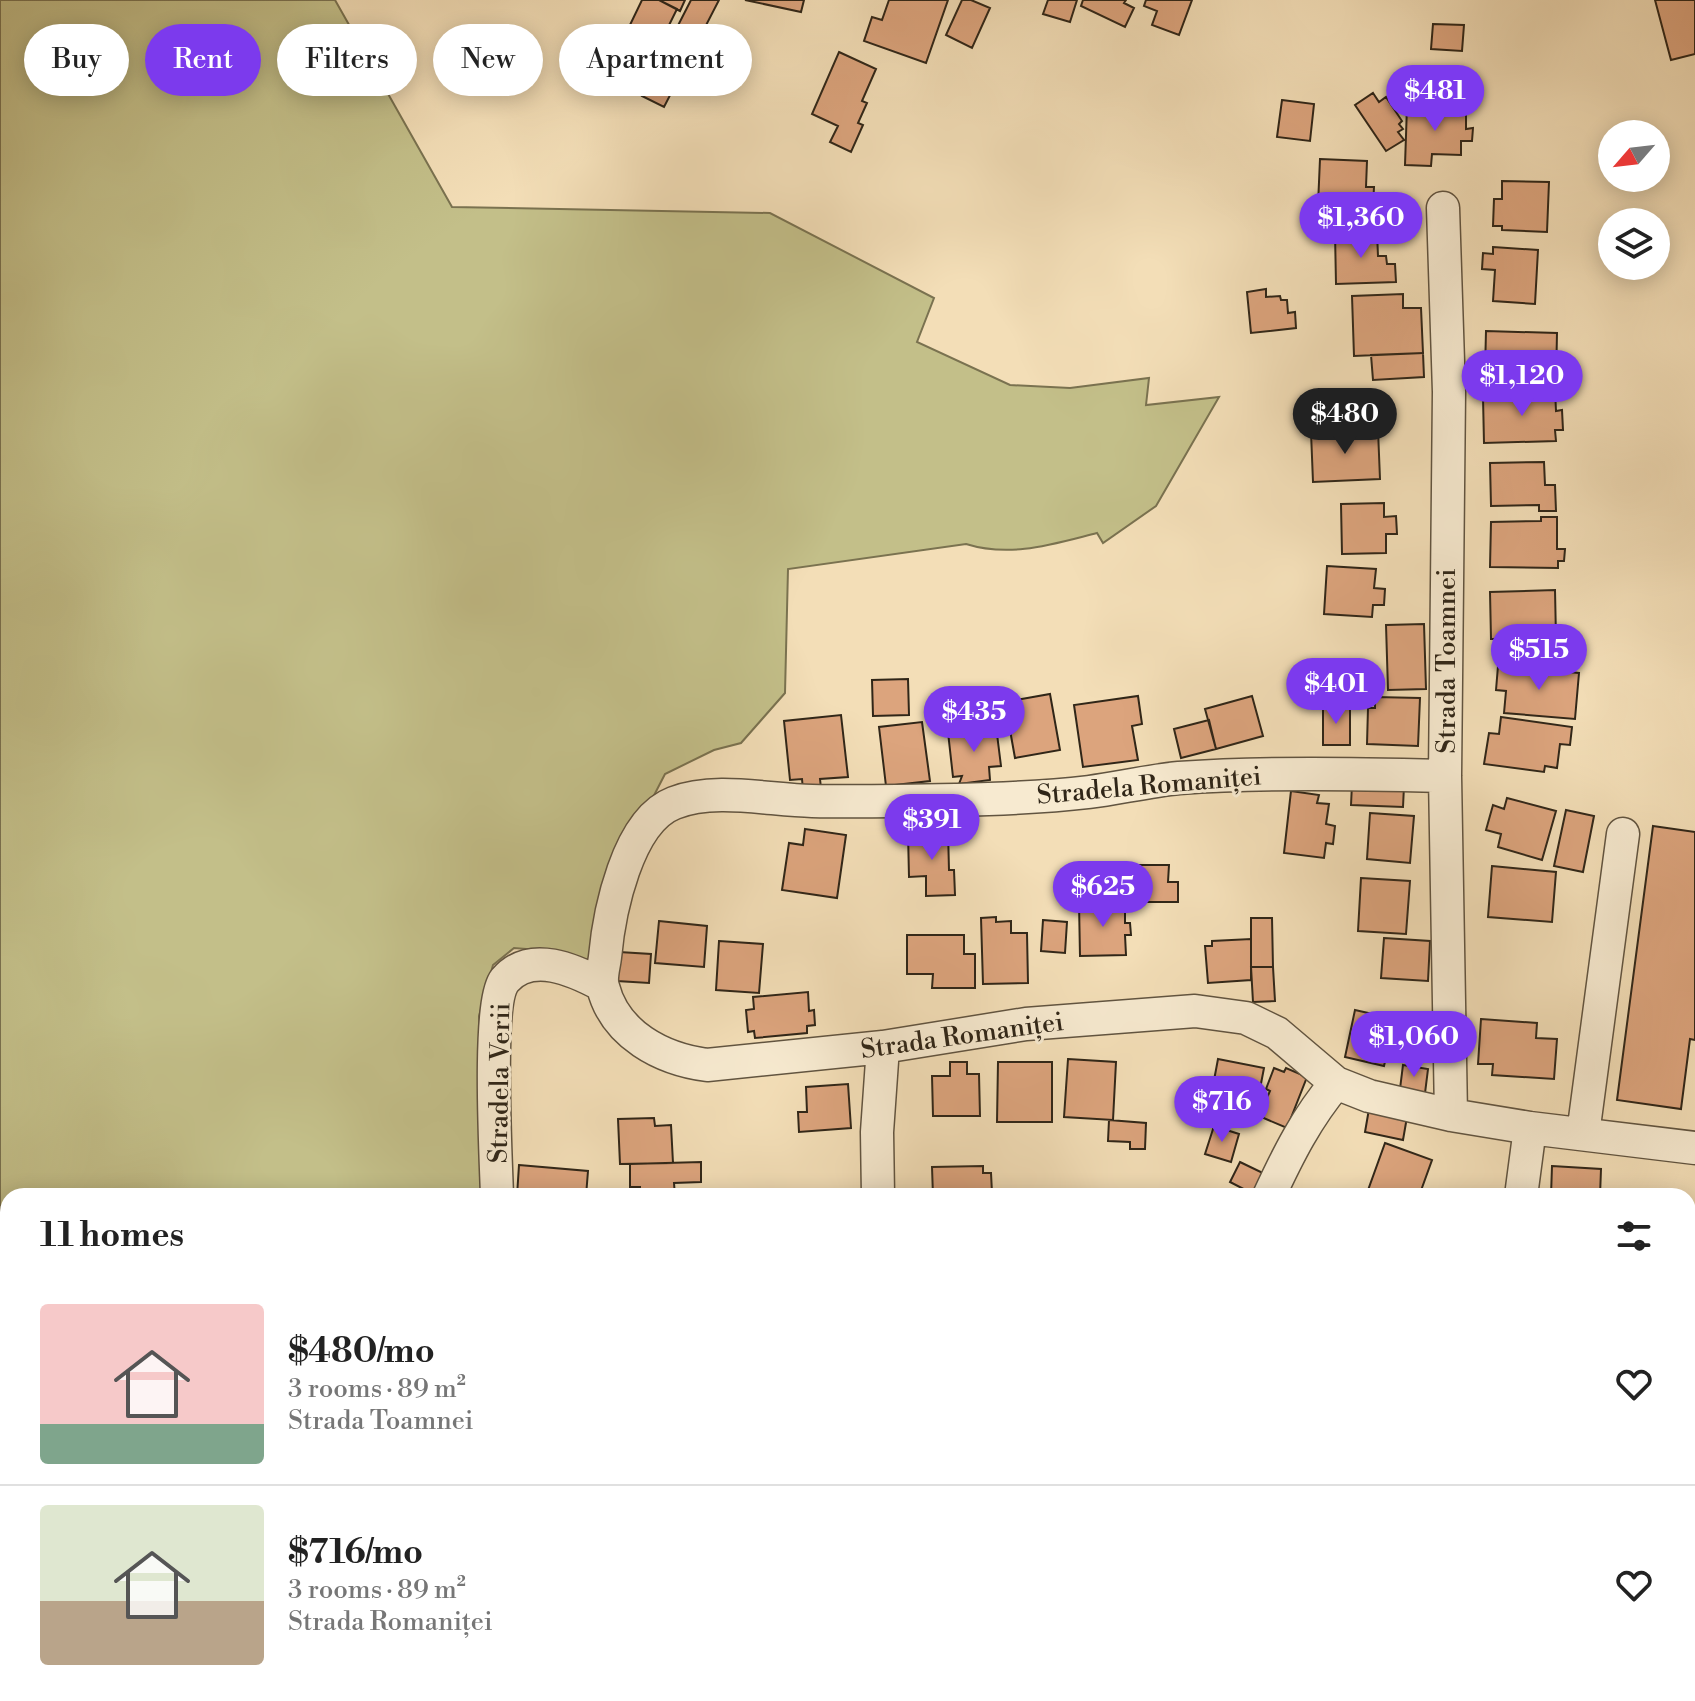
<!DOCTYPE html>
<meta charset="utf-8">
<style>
:root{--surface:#fff;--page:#f2f2f2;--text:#222;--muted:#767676;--line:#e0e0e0;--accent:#7c3aed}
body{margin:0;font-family:"Libre Bodoni",serif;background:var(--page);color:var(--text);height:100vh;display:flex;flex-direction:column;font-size:30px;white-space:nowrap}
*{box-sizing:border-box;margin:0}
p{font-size:26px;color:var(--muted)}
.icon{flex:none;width:44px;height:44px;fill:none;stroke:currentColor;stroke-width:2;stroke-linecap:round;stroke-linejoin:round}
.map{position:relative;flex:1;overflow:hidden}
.side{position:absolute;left:0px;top:1188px;width:1696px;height:514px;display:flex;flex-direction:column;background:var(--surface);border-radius:24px 24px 0 0;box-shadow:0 4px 20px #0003}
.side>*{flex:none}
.top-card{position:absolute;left:24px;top:24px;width:800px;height:72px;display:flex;gap:16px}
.needle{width:52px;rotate:242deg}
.buttons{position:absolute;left:1598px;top:120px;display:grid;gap:16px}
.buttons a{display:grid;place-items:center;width:72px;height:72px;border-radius:50%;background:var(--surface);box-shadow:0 4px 20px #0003;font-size:40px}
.price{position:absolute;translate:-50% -68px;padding:0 18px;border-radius:28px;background:var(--accent);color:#fff;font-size:26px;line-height:52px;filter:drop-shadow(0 2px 4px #0008)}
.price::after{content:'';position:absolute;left:50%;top:48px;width:24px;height:18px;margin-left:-12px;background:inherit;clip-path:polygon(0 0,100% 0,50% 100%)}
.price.selected{background:#222;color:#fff}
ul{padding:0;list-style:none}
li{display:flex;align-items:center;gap:24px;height:200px;padding:0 40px}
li+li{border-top:2px solid var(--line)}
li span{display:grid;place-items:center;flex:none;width:224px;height:160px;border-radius:8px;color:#555}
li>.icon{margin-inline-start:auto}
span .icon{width:96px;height:96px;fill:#fffc;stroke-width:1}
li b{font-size:34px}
h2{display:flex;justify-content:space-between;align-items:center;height:96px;padding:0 40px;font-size:34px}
.chip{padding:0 28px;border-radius:36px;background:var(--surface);box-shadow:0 4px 20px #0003;font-size:28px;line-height:72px}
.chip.selected{background:var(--accent);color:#fff}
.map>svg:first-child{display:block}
</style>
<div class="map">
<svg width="1695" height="1701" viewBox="0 0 1695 1701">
<rect width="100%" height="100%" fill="#f3deb7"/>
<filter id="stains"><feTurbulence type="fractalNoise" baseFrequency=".0025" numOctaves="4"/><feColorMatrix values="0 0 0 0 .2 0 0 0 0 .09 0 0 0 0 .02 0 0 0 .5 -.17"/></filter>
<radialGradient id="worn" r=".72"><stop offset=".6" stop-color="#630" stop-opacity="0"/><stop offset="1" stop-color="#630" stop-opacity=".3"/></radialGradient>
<path fill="#c3bf89" stroke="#7a7250" stroke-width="2" d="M0,0H335L452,207L770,213L934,298L917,342L1010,385L1070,388L1149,378L1146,405L1219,397L1156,506L1103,543L1097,533C1053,544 1011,558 966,544L788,569L785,693L741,743L714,750L665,774L647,809L591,958L578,962L551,951L514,948L493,965L479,1016L487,1196H8V1694H586L590,1701H0Z"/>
<path fill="#dca47d" stroke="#302618" stroke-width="2" d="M642,0H659L677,9L645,74L614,58Z
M659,0H685L680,11Z
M691,0H719L664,107L642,96Z
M745,0H804L801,12Z
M889,0H948L926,63L864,41L872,17L882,20Z
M962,0H971L990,8L972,48L946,35Z
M1048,0H1077L1070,22L1043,14Z
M1083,0H1126L1124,3L1134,8L1125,27L1081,6Z
M1146,0H1192L1179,35L1152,25L1157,11L1144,6Z
M1655,0H1695V54L1671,60Z
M1433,24L1464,25L1462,51L1431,49Z
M839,52L876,69L862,101L867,103L858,123L863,125L851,152L830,142L838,126L812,114Z
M1373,93L1379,102L1386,97L1402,121L1399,124L1403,129L1398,132L1404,140L1386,151L1355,105Z
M1282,100L1314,104L1310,141L1277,137Z
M1407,106L1466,108V129L1473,128L1472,141H1461V155L1432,154L1431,166L1405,165Z
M1320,159L1367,161L1366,187H1374L1373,207L1318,205Z
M1502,181L1549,182L1547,232L1502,230V226H1493L1494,199H1502Z
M1377,232L1378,256H1386L1387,264H1395L1396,282L1336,284L1335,233Z
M1493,247L1538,250L1535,304L1493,301L1495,270L1482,269L1483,253L1493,254Z
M1266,289V297L1280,296L1281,300H1287L1288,313L1295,312L1296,328L1251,333L1247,292Z
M1403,294V308H1421L1423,353L1354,356L1352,296Z
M1486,331L1557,333L1556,381L1540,380V373L1485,372Z
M1423,353L1424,377L1373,380L1371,355Z
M1539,389H1555L1556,411L1562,410L1563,430H1555L1556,441L1484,443L1483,397L1539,396Z
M1378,430L1380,479L1313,482L1311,432Z
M1544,462L1545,485H1555L1556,511H1539V505L1491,506L1490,463Z
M1384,503V517L1396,516L1397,534H1386V553L1342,554L1341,504Z
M1541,517H1557V549H1565L1564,561H1558V568L1490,567L1491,522L1541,521Z
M1327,566L1376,569L1374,588L1385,589L1384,605H1373L1372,617L1324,614Z
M1555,590L1556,638L1491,639L1490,592Z
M1424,624L1426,689L1388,690L1386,625Z
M1498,666L1579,673L1575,719L1504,713L1506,691L1496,690Z
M908,679L909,715L873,716L872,680Z
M1050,694L1060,750L1015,758L1005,702Z
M1138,696L1142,724L1132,726L1138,760L1083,767L1074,705Z
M1252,696L1263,736L1216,749L1205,709Z
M1375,697L1420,698L1418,746L1367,744L1368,708H1375Z
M1323,707H1350V745H1323Z
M841,715L848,777L820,779L821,788L803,790L802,779L790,780L784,721Z
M1501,717L1572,727L1570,745L1560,744L1557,768L1545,766L1544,772L1484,764L1489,733L1499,734Z
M1209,720L1216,749L1181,758L1174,729Z
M922,722L930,781L886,786L879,727Z
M996,726L1001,766L989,767L990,780L959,784L962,776L953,777L948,732Z
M1352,784L1404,786L1403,807L1351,805Z
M1291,791L1319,795L1317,803L1329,804L1326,824L1335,826L1333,844L1326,843L1324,858L1284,853Z
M1507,798L1556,811L1542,860L1498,847L1501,834L1486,830L1493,805L1504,809Z
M1566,810L1594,816L1583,872L1554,866Z
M1370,813L1414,816L1410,863L1367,859Z
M1653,826L1695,832V1040L1690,1039L1681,1109L1617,1100Z
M805,829L846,835L837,898L782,890L789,843L803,845Z
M948,831L949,870H954L955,895L926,896V876L909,877L908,833Z
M1132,865H1169L1168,882H1178V902H1132Z
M1492,866L1556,872L1552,922L1488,917Z
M1361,878L1410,881L1406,934L1358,931Z
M1125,902V923H1130L1131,935H1125L1126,955L1080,956L1079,903Z
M996,917V922L1011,921V933H1027L1028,983L983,984L981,918Z
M1251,918H1272L1273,967H1251Z
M1043,920L1067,922L1065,953L1041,951Z
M659,921L707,926L704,967L655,963Z
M907,935H964V954H975V988H932L933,974H907Z
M1384,938L1430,941L1428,981L1381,978Z
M1251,939V980L1208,983L1205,946H1212V941Z
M719,941L763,944L759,993L716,990Z
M619,952L651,954L649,983L617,981Z
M1251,967H1273L1275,1001L1253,1002Z
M808,992L809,1011L814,1010L815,1025L807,1026V1033L755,1038L754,1031L748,1032L746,1010L754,1009L753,997Z
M1355,1010L1395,1019L1384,1066L1345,1057Z
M1481,1019L1537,1023L1536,1038L1557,1039L1554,1079L1492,1075L1493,1064H1478Z
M1068,1059L1116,1062L1113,1120L1064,1117Z
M1218,1059L1264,1068L1254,1120L1235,1117L1239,1096L1212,1091Z
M950,1062H967V1074H979L980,1116H933L932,1076H950Z
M998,1062H1052V1122H997Z
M1403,1065L1428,1069L1425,1093L1400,1089Z
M1274,1068L1284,1072L1286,1068L1307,1077L1287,1128L1259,1116L1270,1091L1266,1089Z
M848,1084L851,1128L799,1132L798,1112H807L806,1087Z
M1369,1109L1407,1117L1403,1140L1365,1132Z
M654,1118L655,1126L671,1125L673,1163L620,1164L618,1119Z
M1109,1120L1146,1123L1145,1149H1130V1142L1108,1141Z
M1214,1126L1239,1134L1231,1162L1205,1154Z
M1385,1143L1432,1160L1419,1196H1375L1367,1193Z
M701,1162V1182L674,1183L675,1196H640V1187H630V1164Z
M1240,1162L1267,1175L1257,1196L1230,1182Z
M519,1165L588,1171L586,1196H517Z
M983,1166V1173H991L992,1193L985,1194V1196H933L932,1167Z
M1552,1166L1601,1169L1600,1196H1551Z
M1688,1421H1695V1459H1688Z
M1688,1459H1695V1494L1688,1493Z
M804,1694H846L847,1701H805Z
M946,1694H999L1000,1698L946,1700Z
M1072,1694H1118V1701H1072Z
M1337,1694H1393V1701H1337Z"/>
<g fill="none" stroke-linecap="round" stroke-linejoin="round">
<defs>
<path id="minor" d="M1443,208L1449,392L1445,776L1451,1115
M1445,776C1356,774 1268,772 1179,778C1149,781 1119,788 1089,792C1046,797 1000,799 957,800C908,801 860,802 812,801C768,800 715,787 674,803C627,821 609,913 605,957C604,966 600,978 603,987C615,1035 662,1059 707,1065L883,1047L1026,1024L1195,1011L1246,1018L1277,1033L1336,1083L1369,1096L1451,1115L1530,1128L1695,1148
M1583,1134L1623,834
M497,1196C496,1160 487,1002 505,980C531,950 574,970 602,985
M878,1196L877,1132L883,1047
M1269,1196C1288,1155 1307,1117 1336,1083
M1521,1196L1530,1128
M605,1694L610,1701
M886,1694V1701
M1242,1694L1248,1701
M1473,1694V1701"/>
</defs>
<use href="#minor" stroke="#615440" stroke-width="35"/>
<use href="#minor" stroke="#f7ead0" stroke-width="32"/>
</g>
<g text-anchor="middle" stroke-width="6" stroke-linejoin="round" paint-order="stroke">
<g font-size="26" fill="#302618" stroke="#f7ead0">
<text transform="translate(1446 661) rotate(-90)" y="9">Strada Toamnei</text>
<text transform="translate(1149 785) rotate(-5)" y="9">Stradela Romaniței</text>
<text transform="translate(962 1035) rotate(-8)" y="9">Strada Romaniței</text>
<text transform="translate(499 1083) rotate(-89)" y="9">Stradela Verii</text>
</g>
</g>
<rect width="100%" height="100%" filter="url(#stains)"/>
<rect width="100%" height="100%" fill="url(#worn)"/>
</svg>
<div class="buttons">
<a><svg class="needle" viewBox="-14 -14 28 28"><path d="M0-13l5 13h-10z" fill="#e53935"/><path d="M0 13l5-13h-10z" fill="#767676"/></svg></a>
<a><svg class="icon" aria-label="layers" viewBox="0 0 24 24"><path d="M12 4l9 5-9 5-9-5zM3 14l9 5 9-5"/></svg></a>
</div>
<b class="price" style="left:1435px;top:133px">$481</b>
<b class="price" style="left:1361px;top:260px">$1,360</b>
<b class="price" style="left:1522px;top:418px">$1,120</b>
<b class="price selected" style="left:1345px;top:456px">$480</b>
<b class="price" style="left:1539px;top:692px">$515</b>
<b class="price" style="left:1336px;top:726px">$401</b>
<b class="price" style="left:974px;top:754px">$435</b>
<b class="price" style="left:932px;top:862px">$391</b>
<b class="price" style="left:1103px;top:929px">$625</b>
<b class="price" style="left:1414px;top:1079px">$1,060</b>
<b class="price" style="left:1222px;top:1144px">$716</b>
<div class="top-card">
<a class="chip">Buy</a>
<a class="chip selected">Rent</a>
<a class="chip">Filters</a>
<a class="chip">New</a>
<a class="chip">Apartment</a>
</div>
<section class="side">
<h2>11 homes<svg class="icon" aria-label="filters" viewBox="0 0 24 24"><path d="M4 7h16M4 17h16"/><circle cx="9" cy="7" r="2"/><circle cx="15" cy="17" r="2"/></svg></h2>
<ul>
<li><span style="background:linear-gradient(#f6c9c9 75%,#7fa58c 0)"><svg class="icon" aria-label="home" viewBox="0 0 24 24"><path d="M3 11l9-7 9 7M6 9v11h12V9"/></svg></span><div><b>$480/mo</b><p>3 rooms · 89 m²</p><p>Strada Toamnei</p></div><svg class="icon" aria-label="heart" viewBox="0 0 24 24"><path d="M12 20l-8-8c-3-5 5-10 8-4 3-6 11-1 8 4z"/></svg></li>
<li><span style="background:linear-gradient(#dfe7d0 60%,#b9a48a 0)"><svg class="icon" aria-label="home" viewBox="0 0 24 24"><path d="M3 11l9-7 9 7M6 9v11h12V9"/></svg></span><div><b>$716/mo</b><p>3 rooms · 89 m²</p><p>Strada Romaniței</p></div><svg class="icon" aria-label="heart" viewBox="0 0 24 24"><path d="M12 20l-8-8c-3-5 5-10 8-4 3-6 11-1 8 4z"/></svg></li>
</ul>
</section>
</div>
